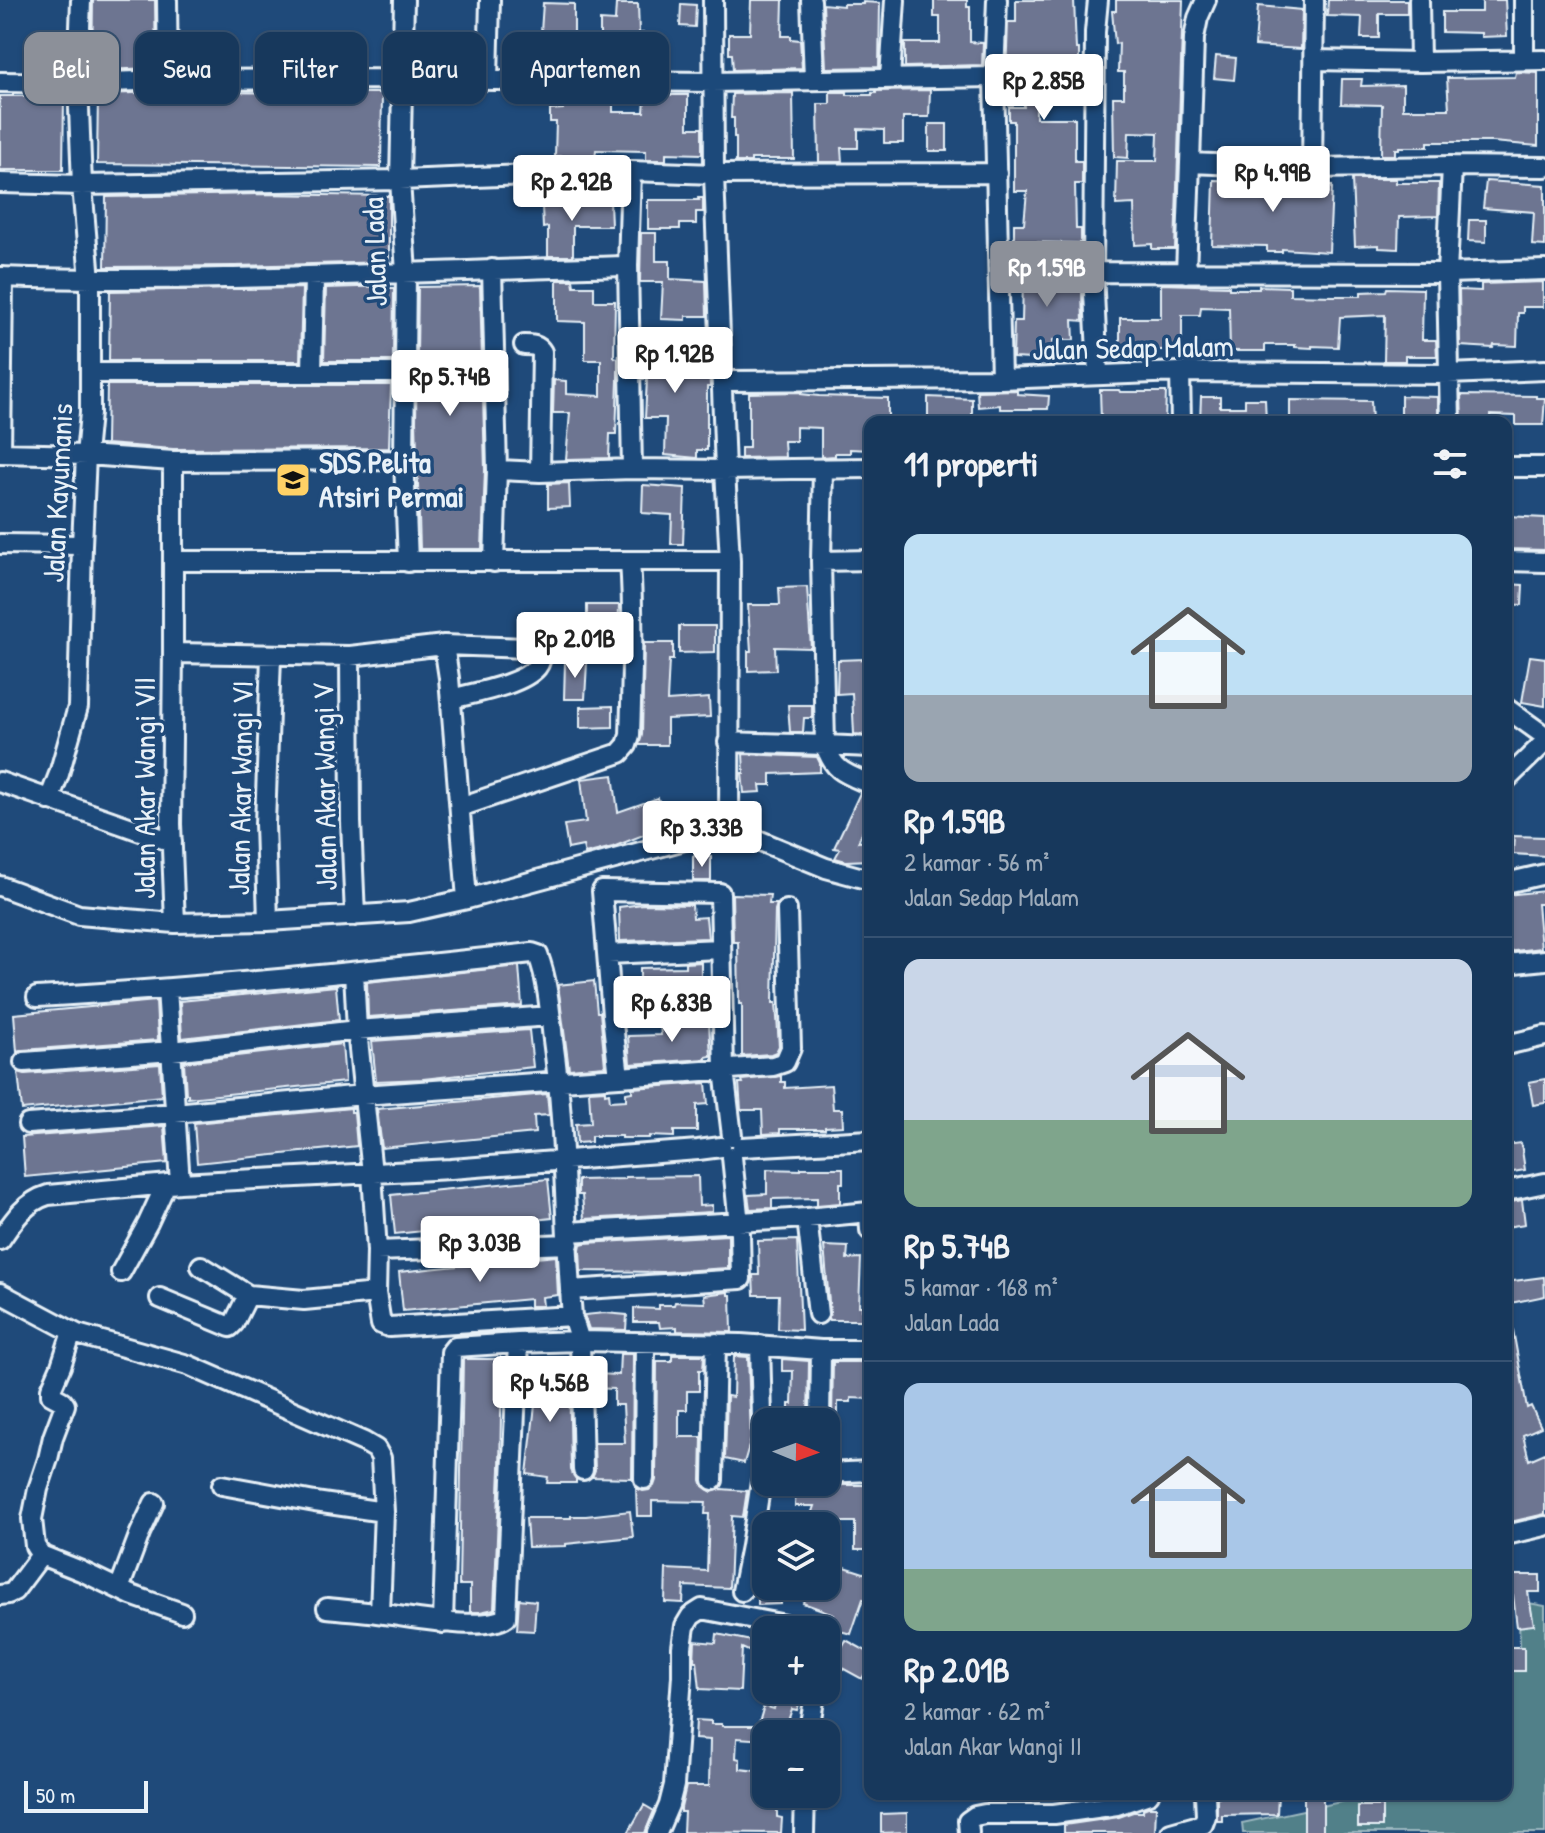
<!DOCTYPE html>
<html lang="id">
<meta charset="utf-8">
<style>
:root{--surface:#17385c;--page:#203f62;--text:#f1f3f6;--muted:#9eacbb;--line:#365272;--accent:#8c9099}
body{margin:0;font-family:"Patrick Hand",sans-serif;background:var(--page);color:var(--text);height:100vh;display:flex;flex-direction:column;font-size:30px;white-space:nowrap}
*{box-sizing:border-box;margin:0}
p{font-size:26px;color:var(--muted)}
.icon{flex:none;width:44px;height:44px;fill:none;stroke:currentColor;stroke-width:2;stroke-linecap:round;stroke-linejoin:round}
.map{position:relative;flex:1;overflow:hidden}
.details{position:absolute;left:864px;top:416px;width:648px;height:1384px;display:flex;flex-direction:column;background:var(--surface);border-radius:16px;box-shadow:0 2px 6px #0004,0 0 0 2px var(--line)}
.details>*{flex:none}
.guide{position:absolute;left:24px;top:32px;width:720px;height:72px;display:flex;gap:16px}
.needle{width:52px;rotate:91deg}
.tools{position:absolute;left:752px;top:1408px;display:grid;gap:16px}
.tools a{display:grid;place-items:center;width:88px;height:88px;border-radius:16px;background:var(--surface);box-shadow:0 2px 6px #0004,0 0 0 2px var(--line);font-size:40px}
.scale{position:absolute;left:24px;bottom:20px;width:124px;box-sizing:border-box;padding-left:8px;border:4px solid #e8f1f8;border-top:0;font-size:22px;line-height:28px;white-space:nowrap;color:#e8f1f8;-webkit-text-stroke:6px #1f4a7a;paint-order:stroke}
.price{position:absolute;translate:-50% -68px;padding:0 18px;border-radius:8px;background:#fff;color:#222;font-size:26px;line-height:52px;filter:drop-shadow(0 2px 4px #0008)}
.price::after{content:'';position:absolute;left:50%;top:48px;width:24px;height:18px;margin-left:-12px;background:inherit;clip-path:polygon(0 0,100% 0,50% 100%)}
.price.on{background:var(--accent);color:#fff}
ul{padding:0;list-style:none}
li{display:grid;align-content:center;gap:16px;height:424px;padding:0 40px}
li+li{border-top:2px solid var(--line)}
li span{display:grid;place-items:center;height:248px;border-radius:16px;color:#555}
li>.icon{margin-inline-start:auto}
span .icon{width:144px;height:144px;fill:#fffc;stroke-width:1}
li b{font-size:34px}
h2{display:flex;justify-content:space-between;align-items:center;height:96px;padding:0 40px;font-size:34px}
.chip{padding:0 28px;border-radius:16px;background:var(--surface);box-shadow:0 2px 6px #0004,0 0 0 2px var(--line);font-size:28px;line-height:72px}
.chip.on{background:var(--accent);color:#fff}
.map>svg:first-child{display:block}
</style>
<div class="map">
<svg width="1545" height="1833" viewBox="0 0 1545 1833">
<rect width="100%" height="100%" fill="#1f4a7a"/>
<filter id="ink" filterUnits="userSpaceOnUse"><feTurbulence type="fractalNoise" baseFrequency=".0125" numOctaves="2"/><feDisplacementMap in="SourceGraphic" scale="16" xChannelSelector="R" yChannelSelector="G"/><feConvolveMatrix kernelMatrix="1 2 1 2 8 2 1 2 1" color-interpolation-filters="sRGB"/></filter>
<g filter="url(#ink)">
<path fill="#518089" stroke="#9cb8c0" stroke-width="2" d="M1518,1601L1545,1606V1833H1243L1242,1823L1378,1794H1506V1666H1521Z"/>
<path fill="#6d7491" stroke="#e8f1f8" stroke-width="2" d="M93,0H155L156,68L99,70V67H92Z
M751,0H783L782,36H791V39L800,40L802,68L733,70L732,54H729V34H750Z
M934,0H967V7H970V42L983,43L982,65L905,67V43H940V17H934Z
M1016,0H1074L1076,49H1079V72H1041V88H1036V118H1075V161H1082V184H1075L1076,229H1081V243L1014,242V224H1024L1027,191H1014V121H1009V107H1024V77L1006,76L1008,22H1016Z
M1116,0H1183L1175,249H1152V244L1135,245L1134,204L1116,205L1117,161H1157L1158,133L1129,132L1128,158L1114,157L1113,97H1124V72H1118L1119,43L1115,44L1112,11H1116Z
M1328,0H1407V14H1379V38H1361L1362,17L1327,16Z
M1482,0H1505L1507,36L1481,37V33L1442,32V12H1482Z
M863,2L880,3L879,67L826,68L823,4L843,6V4H863Z
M543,3L574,4V38H600V20L615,21L616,4H638L639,33H652V63H623V58L580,57L582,69H560L554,32H541Z
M681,4L696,5L695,27L680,26Z
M1258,6L1302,10L1301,49L1255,46Z
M1216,56L1236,58L1234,80L1214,78Z
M1516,72L1538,73V146L1493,142H1428V147H1399V149H1395V155H1381L1382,105L1341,104L1342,79H1362L1361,86L1403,85V109H1449L1447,78L1515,77Z
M930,90L929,117H903V143H884V130L858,129V148H841L842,162H819L818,104H830V92H847V95H872V93H876V91Z
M168,92L382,93L381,167L97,164L98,94Z
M563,93H613V112H644L645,99L663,100V95H688V128H702V154L666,153V160H646V151L596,150L595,158L555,156L556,122H550V110L563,109Z
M793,93L794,159H751V162H736V137H734V118H731L732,94Z
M0,96H64L63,170H0Z
M929,124H947V151H929Z
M1266,178L1317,180V185L1332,186L1329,252L1282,249V252H1267V246L1212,245L1214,180L1266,181Z
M1352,179H1396V183H1439L1438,216L1399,217L1398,249L1379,248V245L1355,246Z
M1486,181L1545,185V246L1532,245L1534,212L1483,208Z
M258,194L389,196V262L235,266L105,267L106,197Z
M698,198H703V212H696V224H680V229H648V200H699Z
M610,200L611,226H573V256H548V227L543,228L542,206L578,203V201Z
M1469,220H1486V242L1468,241Z
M641,233H656V261H670V279L706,281L707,316H686V320L661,319L663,282H640Z
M1081,265L1083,321L1073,320L1074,340H1053L1052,360L1013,358L1014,321H1022L1023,281L1011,282L1010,267Z
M557,280H573L574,286H594V301H615L614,357L618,358V381L616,434H610L609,458L566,459L570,413H553L554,380L566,381V394L601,396V360H585V322L557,321Z
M1543,282V307H1523V313H1518L1517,346L1494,345L1493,348L1460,346L1459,290L1481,291V284Z
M1161,284L1229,286V289H1259V286L1290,287V295L1333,296H1361V292L1386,291L1387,288L1423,289L1422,340H1436L1437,356H1405V361H1384L1385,315L1340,317L1338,347L1312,346V348L1295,347V345H1265V351H1230L1229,308L1201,307L1200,315H1182V350H1148V358H1120V318H1161Z
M389,286V288H394L393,361H324L326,288Z
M480,286L485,470L482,549H420L416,421L418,287Z
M302,288L300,361H109L110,291Z
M641,330H672V363H709L710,387H707V450H697V458L665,455L666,418H645L647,379H642Z
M107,385H391L389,448L173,449L106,444Z
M1017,390V394L1049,396L1048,409H1000V405L978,407L977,391Z
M1100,390H1119L1120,392H1166L1165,422H1101Z
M801,392V394L819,396L888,398V422H870V450L850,449V453H835V456L821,457V428L796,427V441H784L785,457L741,458V448H749V393Z
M1461,395L1536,396V398H1545L1543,425H1516V416L1490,415V422H1462Z
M1401,396L1438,397V422H1401Z
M928,397L972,399V422H928Z
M1201,397H1220V407H1245V399H1265L1266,422L1200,421Z
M1290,400L1371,401L1372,422H1290Z
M569,483L570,507L548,508V484Z
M643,485L685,488L683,544H671L672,515L642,513Z
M1508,516L1545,518V550L1506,549Z
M1506,584L1523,585L1522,605L1506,604Z
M807,587L811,648L775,647L776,670L748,671V651H751L748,605H780L779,588Z
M587,605H619L618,639L586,638V636H550V617H587Z
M679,626H715V652L679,653Z
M644,643H673V660H669L667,701L709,698L710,717L667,719V745H639L642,735Z
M1530,656L1545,658V706L1522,702Z
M865,659L867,716H870V732H867V735L854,734L852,693L837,694L838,660Z
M565,662H587L585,699H564Z
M788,705H812V718H804L803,732H790Z
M613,706V727L580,728V707Z
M743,754L817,757L820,763V772L771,774V785H760L761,792L744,793L742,773H744Z
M613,775L618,812L658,798L670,832L649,837L648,833L613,847L585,854L583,846L568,849L564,825L586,822L581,779Z
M860,793L866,795L867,812L870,816L858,842L868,841L870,860L846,861L835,858L840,849L834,848Z
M1514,836L1545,837V856L1513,854Z
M693,856L711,857V881H693Z
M1545,891V904H1537L1541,948L1506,952V895Z
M732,894L770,895L769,904H777L775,910L773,1003H776L779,1046L776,1052L771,1054L742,1056V1004H739L738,942H733Z
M643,904L692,905L693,918L706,917L708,938L620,941L619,907Z
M701,962V981H687V1000L626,1002L625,985H640V968L685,967V963Z
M519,966L522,1006L368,1017L367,982Z
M594,981L597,1012H600L605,1066L569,1069L558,985Z
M336,986L339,1020L182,1038L180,1001Z
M156,1001L158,1040L23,1050L17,1052L14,1014Z
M709,1023L711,1056L706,1057V1059L630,1064L628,1036L661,1035L660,1025Z
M529,1030L533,1067L423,1079L376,1081L372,1041Z
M342,1044L345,1082L188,1098V1094H186L184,1062Z
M160,1064L162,1096L22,1110L18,1072L25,1074Z
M781,1076V1082H785V1088L831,1085L833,1109H842L843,1126L825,1127V1129H780V1133L763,1134L762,1110H741L739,1083H743L742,1080Z
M1545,1079V1103L1533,1105L1529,1082Z
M706,1083L708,1104L697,1105V1131H674V1137L649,1136V1138H622V1136H591V1142L577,1143L576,1124L591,1123L589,1091L605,1090V1094L609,1093L610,1101L626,1100V1093L632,1092V1088Z
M547,1094L549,1115L534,1116L535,1133L382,1148L377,1109Z
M351,1108V1112H354L357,1146L197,1163L194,1123Z
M164,1126L167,1163L25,1177L22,1137Z
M1521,1143L1525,1170L1507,1173L1506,1145Z
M801,1168H843V1183H840V1203L817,1205V1198L772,1199V1208L750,1209L748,1195L767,1194V1169L801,1170Z
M698,1176L699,1206L712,1205V1212L584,1219L582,1195H578V1180L625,1179V1177Z
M548,1179L552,1218L395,1234L391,1195Z
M1522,1200L1525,1224L1506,1227V1203Z
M728,1235V1268L663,1272L581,1271L580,1249L581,1244L585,1243Z
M797,1240L801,1330L778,1329L779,1295H754L753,1275H759L758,1241Z
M824,1246L848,1247L847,1259L861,1258L859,1306H862V1320H828L830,1313Z
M556,1256L558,1295L542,1297L543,1306H530V1299L403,1311L399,1272Z
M1544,1277L1545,1296L1506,1304V1282Z
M728,1292V1295H731L732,1332L677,1331V1327L660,1328L659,1322H634V1308L659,1309V1305H674L675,1302L705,1303L704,1295Z
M605,1313L627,1315L626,1330L589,1329L584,1315Z
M1513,1330L1527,1408L1531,1406L1541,1427L1523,1435L1529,1460L1545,1453V1514L1506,1523V1331Z
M620,1354H633L632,1478L592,1477L595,1470L594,1443H625L623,1405H614V1389L593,1388V1374L619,1375Z
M672,1355H704L703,1370H699V1391H687V1410H679V1437H702L701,1480L703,1486L712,1492L721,1489L747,1491L743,1517L732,1516L729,1588L684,1586L683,1603L665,1602L666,1569L707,1571L709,1514H705L706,1502L652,1501V1516H637L636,1488L643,1491L649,1490L654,1486L656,1480L657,1361H672Z
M734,1356L748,1357L751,1439L744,1463L725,1459L727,1396L733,1397Z
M530,1358H545V1370L569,1371L571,1470L576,1479V1483H547L548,1477L527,1474L535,1405H528Z
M463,1359H502L500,1469L494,1609L480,1612H470V1585H459Z
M782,1359L809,1361L808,1422H789V1404H792L793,1371H782Z
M833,1362H870V1399L851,1398V1402H838V1417H832Z
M796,1482H819L821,1485H870V1550H855V1522H829L827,1526H807L814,1506H795Z
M630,1511L633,1537L566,1544V1546L528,1547L526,1518H571V1516H586Z
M826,1561L870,1575V1601L863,1599L851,1634L840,1631L838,1627L831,1624L834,1614L803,1603L808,1586L826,1591Z
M1506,1575H1540V1592H1528L1534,1625L1517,1627L1513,1595H1506Z
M758,1586H781V1604L758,1605Z
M519,1599L536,1601L534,1631L517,1630Z
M717,1634L766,1644V1659L742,1648L740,1691L700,1689L697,1661H694L695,1641L716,1643Z
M846,1640L870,1653V1664L862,1679L833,1663Z
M1506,1647H1524V1671H1506Z
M778,1690H804L797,1710L792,1709L785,1730L775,1727V1734H766V1740L737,1738L736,1758L740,1759V1769L766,1772V1794H777V1817L782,1818L781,1833L683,1832L684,1812H681V1808L686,1786H709L710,1740L695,1739L696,1720L711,1721V1724H722V1726H758L764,1706L774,1709Z
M1255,1794H1278L1277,1814L1222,1815V1821H1217V1797L1255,1796Z
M1304,1794H1323V1833H1304Z
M644,1805L654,1811L645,1833H628Z
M1358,1806H1382V1827H1358Z
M1148,1807H1156L1155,1833H1064V1825L1119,1817L1133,1812H1143V1809Z
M907,1813V1832L881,1833V1814Z"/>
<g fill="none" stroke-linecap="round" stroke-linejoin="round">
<defs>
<path id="minor" d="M167,0L168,80
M404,0L400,180L406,273L404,460L408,562
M713,0L714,174L725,470L730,561L729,828
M811,0L814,79
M997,0L994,77L1001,379
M1206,0L1198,18L1194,38L1190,163L1312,168
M1419,0L1420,62
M1314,60L1420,62L1545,60
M1524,60V0
M890,78L895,0
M488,79L490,0
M0,82L78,83L168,80L402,79L713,82L994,77
M1452,166L1545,167
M631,171L628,266L632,469
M0,183L82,185L400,180L631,171L714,174L997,173
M492,269L497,470L494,562
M1093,272L1095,32L1098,0
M1186,273L1190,163
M0,277C209,284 419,271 628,266
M524,345C532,345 538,345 542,352L540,472
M1180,372L1181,422
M91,373H404
M312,373L314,277
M1098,375L1093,272L1447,273L1452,166L1312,168L1314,0
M722,381L1001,379L1180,372L1448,374L1545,370
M1450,422L1447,273L1545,270
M0,453L86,455L173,461L404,460
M1,453L3,277
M173,461V561
M1506,467H1545
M497,470L540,472L632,469L725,470L870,468
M0,544L82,545
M821,561L870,560
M1506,561L1545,562
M173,653V561H730
M350,656L351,822L355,916
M451,699C473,693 522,685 537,667C541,662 542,655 542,648
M1506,708L1545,736
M728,742L825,745L821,561L823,469
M870,747L825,745C834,772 846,774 870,784
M1506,780L1545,742
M0,782L172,842
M49,800L59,774L78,707L82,545L86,455L90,413V280L82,185L78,83L81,0
M460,807L620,753L627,745L630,735C632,677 634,619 630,561
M1506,883L1545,874
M0,886L79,915L175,923L268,921L409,912L467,899L449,678L444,645
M467,899L729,828L826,868L870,880
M268,921L265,824L271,656
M175,923L171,824L173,653L350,656L444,645L632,652
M608,954L720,949
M1506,964L1545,960
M354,972L357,1030L372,1173L377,1251L376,1293L381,1324L389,1327L572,1316
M167,989L180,1183
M37,997C202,988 367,971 532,953L538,955C548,981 550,1012 553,1040C566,1131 564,1224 572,1316L580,1341L583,1470
M612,1015L721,1010
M1506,1045L1545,1036
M24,1062L172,1051L357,1030L550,1016
M619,1077L773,1066L785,1062L791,1048L787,910
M28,1124L175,1113L363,1095L619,1077L612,1015L602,891L720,893L724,1070L732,1136
M742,1147L870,1140
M1506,1191L1545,1183
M807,1218L818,1314
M568,1232L807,1218L869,1212L870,1230
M0,1240C13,1221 25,1202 48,1195L180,1183L451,1169L698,1150L721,1147
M377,1251L569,1244
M201,1266L248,1295L304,1300L376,1293
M121,1272L148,1223L166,1184
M570,1290L741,1279L740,1234L732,1157
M0,1293L77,1334L188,1365L364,1442L376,1449L381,1458L384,1512
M160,1298L230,1327L234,1323L248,1295
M72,1332L61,1366L51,1389V1395L62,1401L65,1405L53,1437L48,1459L38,1489L32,1519L35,1546L41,1555L81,1571L131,1595L182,1613
M760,1345L763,1453L766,1458
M820,1422L821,1350
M826,1473L870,1471
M644,1479L645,1342
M713,1480L716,1343
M222,1485L315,1502L384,1512L380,1613
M1506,1535L1545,1526
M119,1589L140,1533L154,1503
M742,1591L751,1546L761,1482L766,1469
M0,1595L8,1594L14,1591L41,1555
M327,1608C344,1610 361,1611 377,1613C406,1616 484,1633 506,1617L518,1343
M443,1623L451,1352L455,1347L518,1343L580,1341L741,1344L821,1350H870
M826,1635L830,1636L826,1650
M808,1734L816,1690
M657,1833L669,1805L674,1785L682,1676V1647L685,1626L691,1616L702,1609L811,1630
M804,1833L805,1794
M969,1833L968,1821L975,1816L985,1814H1054L1117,1805L1149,1794
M1171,1833L1203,1824L1206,1816L1205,1794"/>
</defs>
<use href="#minor" stroke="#e8f1f8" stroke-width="24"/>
<use href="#minor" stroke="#1f4a7a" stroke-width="18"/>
</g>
</g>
<defs>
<symbol id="school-square" viewBox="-11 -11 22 22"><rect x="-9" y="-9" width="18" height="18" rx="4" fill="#ffd166" stroke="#1f4a7a"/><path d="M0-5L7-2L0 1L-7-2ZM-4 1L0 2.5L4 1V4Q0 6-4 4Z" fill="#111"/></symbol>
</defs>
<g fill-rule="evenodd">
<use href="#school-square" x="273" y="460" width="40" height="40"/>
</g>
<g text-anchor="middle" stroke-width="7" stroke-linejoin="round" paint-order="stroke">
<g font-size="30" fill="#e8f1f8" stroke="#1f4a7a">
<text transform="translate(375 252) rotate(-92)" y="10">Jalan Lada</text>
<text transform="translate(1133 348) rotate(-1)" y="10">Jalan Sedap Malam</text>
<text transform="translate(58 493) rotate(-87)" y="10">Jalan Kayumanis</text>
<text transform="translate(325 787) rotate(-91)" y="10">Jalan Akar Wangi V</text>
<text transform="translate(145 788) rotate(-90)" y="10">Jalan Akar Wangi VII</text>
<text transform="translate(241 788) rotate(-89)" y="10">Jalan Akar Wangi VI</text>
</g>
<g font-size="30" font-weight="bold" fill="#e8f1f8" stroke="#1f4a7a" text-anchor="start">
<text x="319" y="473">SDS Pelita<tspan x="319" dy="34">Atsiri Permai</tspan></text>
</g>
</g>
</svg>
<div class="tools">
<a><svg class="needle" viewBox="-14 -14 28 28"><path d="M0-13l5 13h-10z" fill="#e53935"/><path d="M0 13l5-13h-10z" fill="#9eacbb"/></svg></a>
<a><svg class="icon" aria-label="layers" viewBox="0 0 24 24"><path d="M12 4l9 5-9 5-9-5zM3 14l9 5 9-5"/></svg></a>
<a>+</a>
<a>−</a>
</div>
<div class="scale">50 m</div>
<b class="price" style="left:1044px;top:122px">Rp 2.85B</b>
<b class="price" style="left:1273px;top:214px">Rp 4.99B</b>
<b class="price" style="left:572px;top:223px">Rp 2.92B</b>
<b class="price on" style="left:1047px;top:309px">Rp 1.59B</b>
<b class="price" style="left:675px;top:395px">Rp 1.92B</b>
<b class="price" style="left:450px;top:418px">Rp 5.74B</b>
<b class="price" style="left:575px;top:680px">Rp 2.01B</b>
<b class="price" style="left:702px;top:869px">Rp 3.33B</b>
<b class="price" style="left:672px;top:1044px">Rp 6.83B</b>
<b class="price" style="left:480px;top:1284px">Rp 3.03B</b>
<b class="price" style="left:550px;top:1424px">Rp 4.56B</b>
<div class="guide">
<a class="chip on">Beli</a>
<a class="chip">Sewa</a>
<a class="chip">Filter</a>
<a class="chip">Baru</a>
<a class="chip">Apartemen</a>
</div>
<section class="details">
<h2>11 properti<svg class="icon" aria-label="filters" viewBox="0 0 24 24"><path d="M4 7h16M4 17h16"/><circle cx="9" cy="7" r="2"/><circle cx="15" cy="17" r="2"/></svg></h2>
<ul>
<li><span style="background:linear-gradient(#bfe0f5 65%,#9aa5b1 0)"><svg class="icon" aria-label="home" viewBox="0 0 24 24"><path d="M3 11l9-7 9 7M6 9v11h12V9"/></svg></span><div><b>Rp 1.59B</b><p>2 kamar · 56 m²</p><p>Jalan Sedap Malam</p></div></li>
<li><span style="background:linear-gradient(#c9d6e8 65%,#7fa58c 0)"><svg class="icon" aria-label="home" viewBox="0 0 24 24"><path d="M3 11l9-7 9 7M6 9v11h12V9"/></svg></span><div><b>Rp 5.74B</b><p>5 kamar · 168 m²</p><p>Jalan Lada</p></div></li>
<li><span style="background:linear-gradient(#a9c7e8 75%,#7fa58c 0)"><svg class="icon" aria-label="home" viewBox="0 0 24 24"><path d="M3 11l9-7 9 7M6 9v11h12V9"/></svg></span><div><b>Rp 2.01B</b><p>2 kamar · 62 m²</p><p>Jalan Akar Wangi II</p></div></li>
</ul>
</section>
</div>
